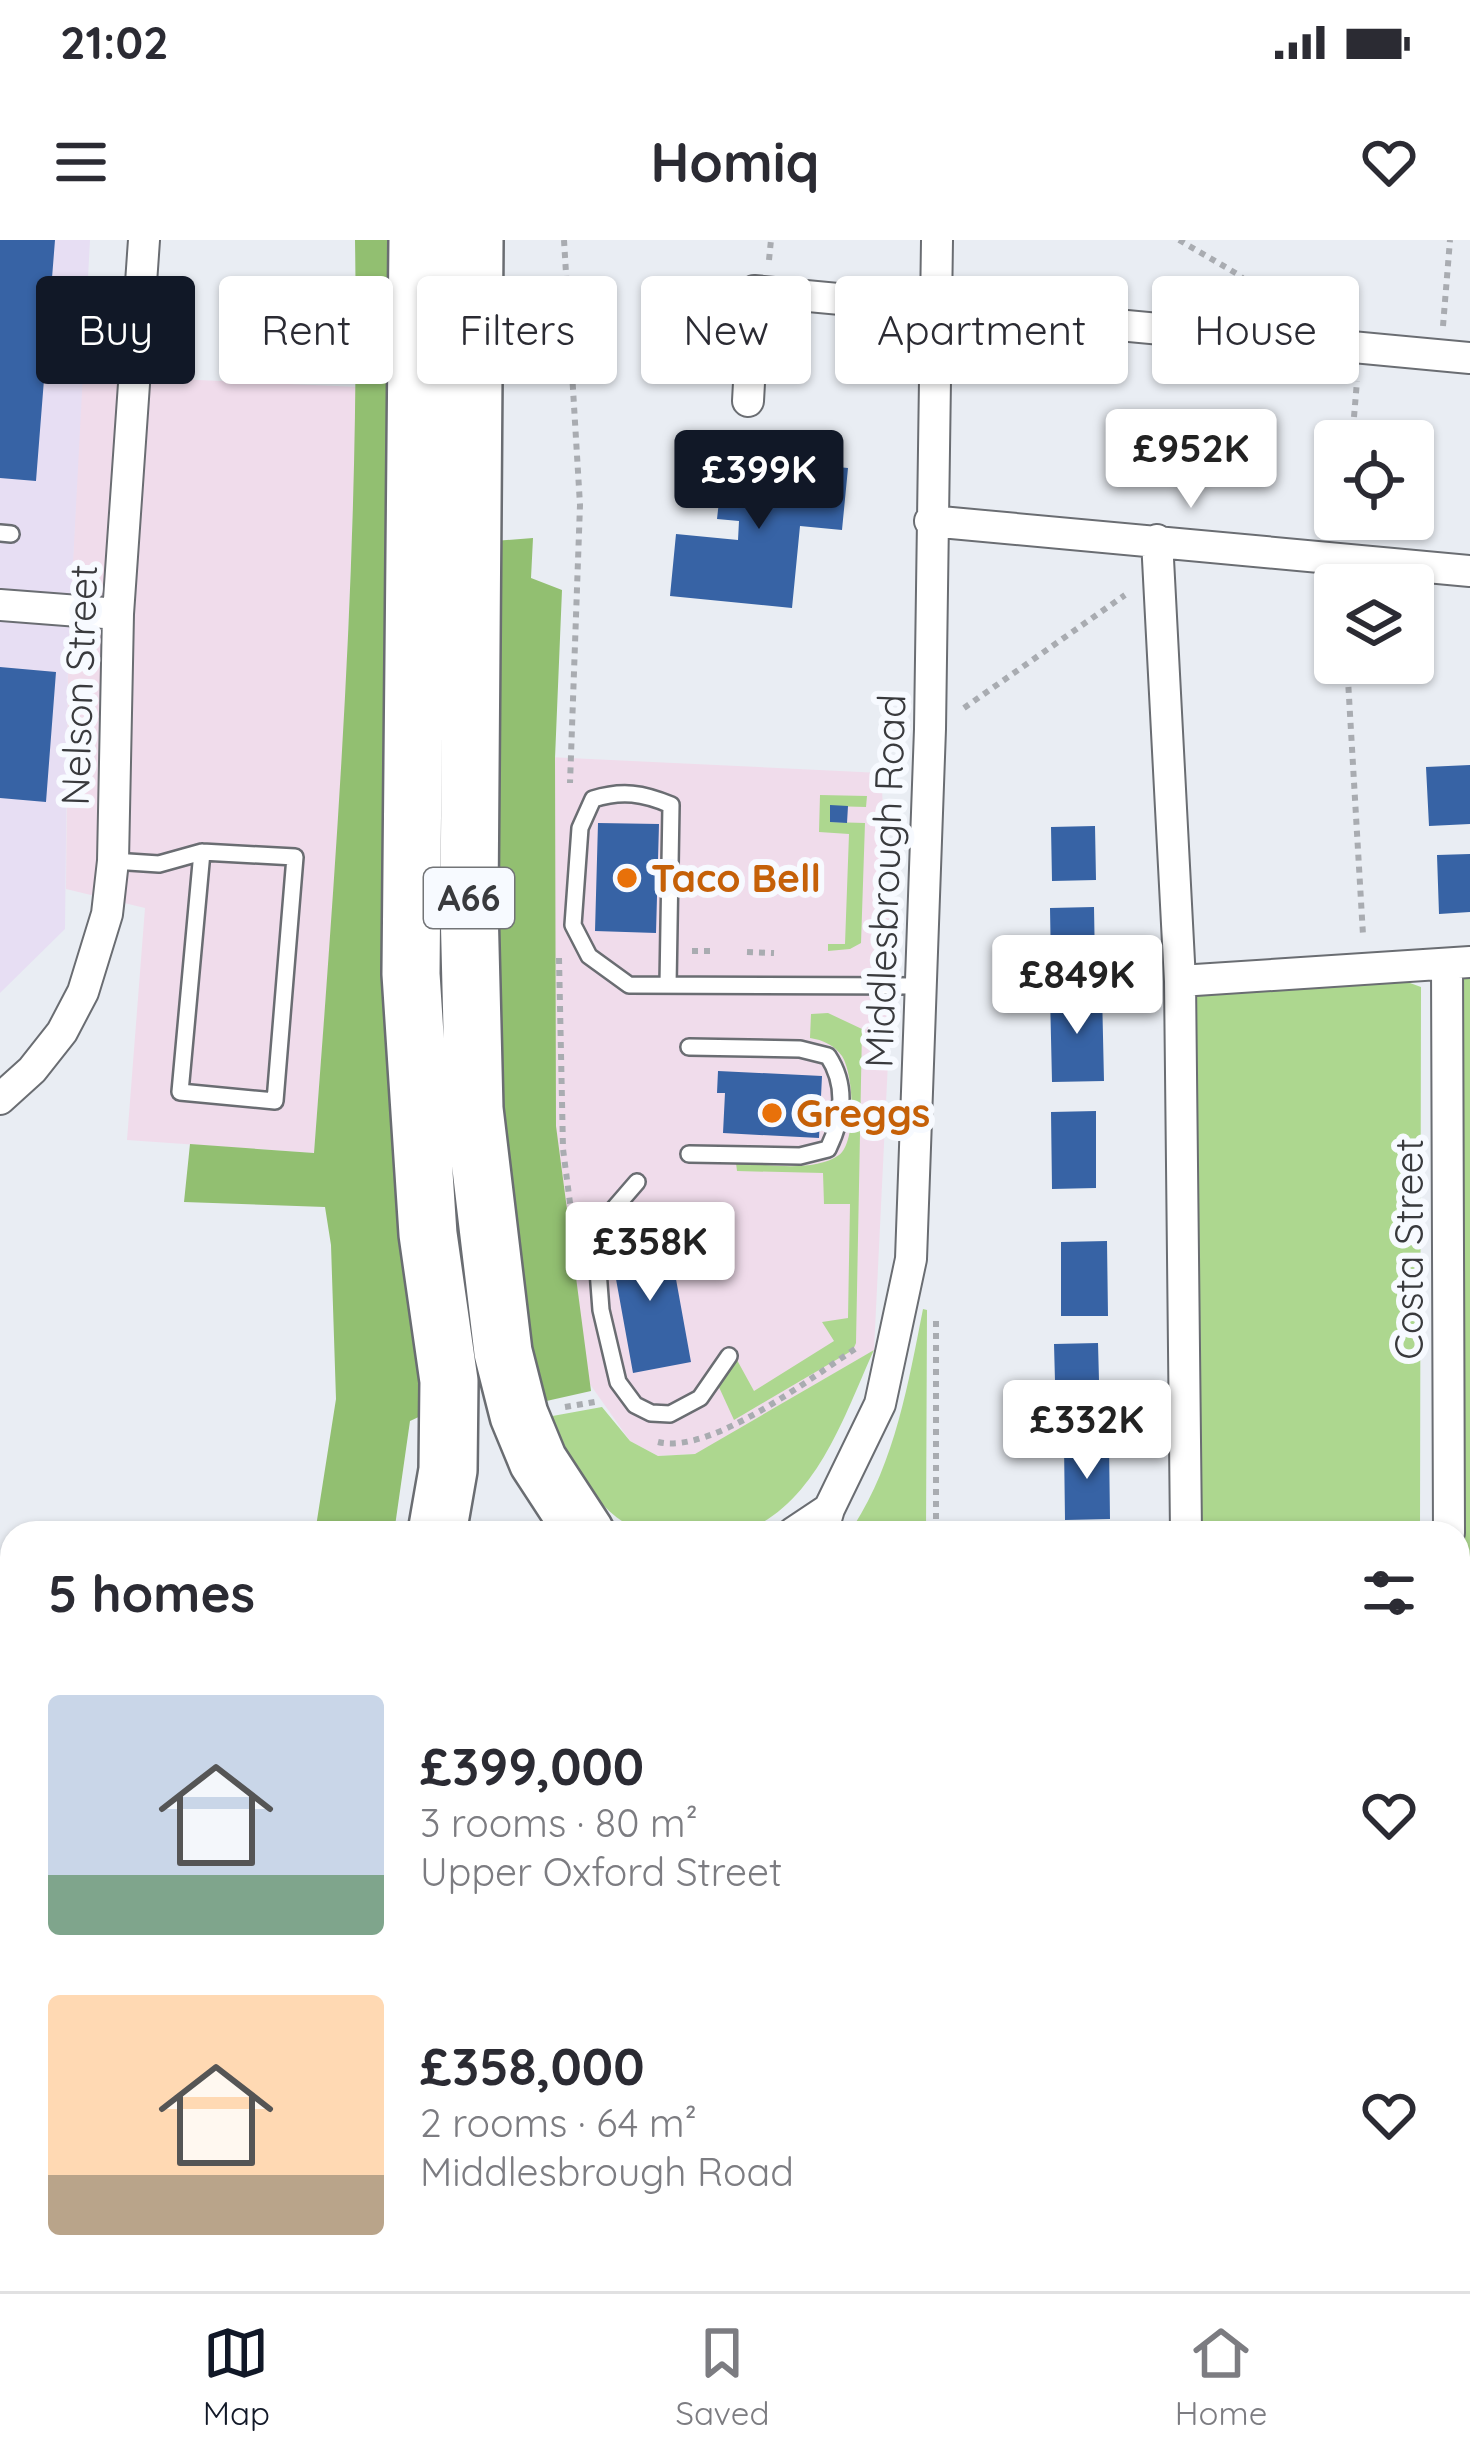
<!DOCTYPE html>
<meta charset="utf-8">
<style>
:root{--surface:#fff;--page:#f2f2f3;--text:#2b2b33;--muted:#7c7c81;--line:#e1e1e2;--accent:#111827}
body{margin:0;font-family:Quicksand,sans-serif;background:var(--page);color:var(--text);height:100vh;display:flex;flex-direction:column;font-size:45px;white-space:nowrap}
*{box-sizing:border-box;margin:0}
p{font-size:39px;color:var(--muted)}
.icon{flex:none;width:66px;height:66px;fill:none;stroke:currentColor;stroke-width:2;stroke-linecap:round;stroke-linejoin:round}
.map{position:relative;flex:1;overflow:hidden}
.panel{position:absolute;left:0px;top:1281px;width:1470px;height:771px;display:flex;flex-direction:column;background:var(--surface);border-radius:36px 36px 0 0;box-shadow:0 3px 9px #0004}
.panel>*{flex:none}
.top-card{position:absolute;left:36px;top:36px;width:1398px;height:108px;display:flex;gap:24px}
.fabs{position:absolute;left:1314px;top:180px;display:grid;gap:24px}
.fabs a{display:grid;place-items:center;width:120px;height:120px;border-radius:12px;background:var(--surface);box-shadow:0 3px 9px #0004;font-size:60px}
.price{position:absolute;translate:-50% -102px;padding:0 27px;border-radius:12px;background:#fff;color:#222;font-size:39px;line-height:78px;filter:drop-shadow(0 3px 6px #0008)}
.price::after{content:'';position:absolute;left:50%;top:72px;width:36px;height:27px;margin-left:-18px;background:inherit;clip-path:polygon(0 0,100% 0,50% 100%)}
.price.current{background:var(--accent);color:#fff}
ul{padding:0;list-style:none}
li{display:flex;align-items:center;gap:36px;height:300px;padding:0 48px}
li span{display:grid;place-items:center;flex:none;width:336px;height:240px;border-radius:12px;color:#555}
li>.icon{margin-inline-start:auto}
span .icon{width:144px;height:144px;fill:#fffc;stroke-width:1}
li b{font-size:51px}
h2{display:flex;justify-content:space-between;align-items:center;height:144px;padding:0 48px;font-size:51px}
.pill{padding:0 42px;border-radius:12px;background:var(--surface);box-shadow:0 3px 9px #0004;font-size:42px;line-height:108px}
.pill.current{background:var(--accent);color:#fff}
.status{display:flex;justify-content:space-between;align-items:center;height:84px;padding:0 60px;background:var(--surface);direction:ltr}
.status svg{height:33px;fill:currentColor}
header{display:flex;justify-content:space-between;align-items:center;height:156px;padding:0 48px;background:var(--surface);font-size:54px;font-weight:700}
.tabs{display:flex;justify-content:space-around;align-items:center;height:168px;border-top:3px solid var(--line);background:var(--surface);font-size:33px;color:var(--muted)}
.tabs a{display:grid;justify-items:center;gap:6px}
.tabs .current{color:var(--accent)}
.map>svg:first-child{display:block}
</style>
<div class="status"><b>21:02</b><svg viewBox="0 0 49 12"><path d="M0 12V9h3v3zM5 12V6h3v6zM10 12V3h3v9zM15 12V0h3v12zM26 1h20v11H26zM47 4h2v5h-2z"/></svg></div>
<header><svg class="icon" aria-label="menu" viewBox="0 0 24 24"><path d="M4 6h16M4 12h16M4 18h16"/></svg>Homiq<svg class="icon" aria-label="heart" viewBox="0 0 24 24"><path d="M12 20l-8-8c-3-5 5-10 8-4 3-6 11-1 8 4z"/></svg></header>
<div class="map">
<svg width="1470" height="2051" viewBox="0 0 1470 2051">
<rect width="100%" height="100%" fill="#e9edf3"/>
<path fill="#f0dceb" d="M82,135L358,147L342,547L314,913L127,900L145,668L66,649L68,418Z
M528,516L881,533L889,676L888,822L874,1110L696,1214L658,1216L630,1201L551,1089Z
M638,2040H1125L1131,2051H635Z"/>
<path fill="#e7def3" d="M0,0H90L68,418L65,689L0,753Z
M12,1518V2040H427L429,2051H0V1520Z"/>
<path fill="#add78f" d="M820,555L867,556L866,567L830,566V582L865,583L861,703L850,709L828,711V704H845L849,594L819,592Z
M1470,735V1781L1459,1776L1451,742Z
M1399,739L1421,747L1420,1293H1198L1195,756Z
M828,773L862,789L856,1103L853,1110L734,1180L718,1145L737,1120L754,1151L834,1101L822,1082L848,1078L850,964H824L823,933L737,931L736,923C766,924 814,933 839,915C857,901 854,835 842,816C834,805 823,800 810,798L811,774Z
M923,1069L927,1070L926,1293H849C894,1228 908,1145 923,1069Z
M874,1110C845,1173 819,1258 750,1289C734,1296 712,1293 695,1293C680,1293 663,1295 648,1292C597,1281 571,1218 547,1177L602,1167L630,1201L658,1216L695,1214Z
M1458,1840L1470,1846V2051H1286L1278,2040H1458Z
M449,2040H509L507,2051H450Z"/>
<path fill="#92bf71" d="M355,0H398L423,1175L410,1181L394,1293H315L336,1159L331,1005L325,967L184,962L190,904L314,913C337,609 360,305 355,0Z
M533,298L531,338L562,350L555,518L556,886L591,1151L542,1162L524,1101L492,795L494,301Z"/>
<path fill="#3763a5" d="M0,0H55L36,241L0,238Z
M724,216L848,228L842,290L800,286L792,368L670,356L676,294L738,300L739,281L717,279Z
M0,427L56,432L46,562L0,558Z
M1470,525V584L1429,586L1426,527Z
M830,565L848,566L847,583L830,582Z
M598,583L659,584L656,693L595,691Z
M1095,586L1096,640L1052,641L1051,587Z
M1470,614V672L1439,674L1437,615Z
M1094,667L1095,725L1051,726L1050,668Z
M1102,752L1104,841L1052,842L1050,754Z
M718,831L822,836L819,898L723,893L725,853H717Z
M1096,871V948L1052,949L1051,872Z
M668,995L691,1122L633,1133L610,1006Z
M1107,1001L1108,1076H1061V1002Z
M1098,1103L1100,1178L1056,1179L1054,1104Z
M1109,1204L1110,1279L1065,1280L1064,1205Z
M782,2040H967L969,2051H784Z"/>
<g fill="none" stroke-linecap="round" stroke-linejoin="round">
<defs>
<path id="lane" d="M0,293L11,294
M113,621L159,624L202,612L295,617L275,861L180,852L202,612
M668,745L671,565C643,553 622,550 593,559L580,588L573,685L589,716L629,745L921,746
M689,914L800,916L828,909C843,878 847,845 828,816L800,809L689,807
M637,942L605,979L596,1004L601,1070L618,1142L635,1165L651,1173L670,1174L700,1158L729,1116
M0,1982L12,1980"/>
<path id="street" d="M748,161L754,51L1470,118
M930,281L1470,331
M1157,300L1180,741L1186,1293
M0,365L118,374
M1447,724L1449,1293
M1180,741L1470,722
M0,859L32,830L62,792L83,752L107,674L113,621L118,374L144,0
M793,1293L829,1269
M822,1293L829,1269L880,1164L911,1019L930,489L937,0
M1458,1799L1470,1805
M162,2040L165,2051
M1197,2040L1204,2051"/>
<path id="secondary" d="M0,1737L12,1734"/>
<path id="highway" d="M418,0L411,734L428,994L449,1141L448,1230L437,1293
M474,0L469,666L474,869L503,1112L519,1175L538,1221L585,1293
M530,2051L533,2040
M589,2051L591,2040"/>
</defs>
<use href="#lane" stroke="#6a6d72" stroke-width="20"/>
<use href="#street" stroke="#6a6d72" stroke-width="34"/>
<use href="#secondary" stroke="#6a6d72" stroke-width="50"/>
<use href="#highway" stroke="#6a6d72" stroke-width="62"/>
<path stroke="#a9acb1" stroke-width="6" stroke-dasharray="6 6" stroke-linecap="butt" d="M564,0L580,265L570,543
M1179,0L1239,35L1273,67
M769,20L771,0
M1443,86L1450,0
M1352,201L1357,141
M1347,423L1363,695
M964,468L1125,355
M692,711H712
M747,712L774,713
M559,718L563,909L573,986
M936,1081V1293
M565,1167L600,1161
M658,1202C711,1215 812,1137 858,1107"/>
<use href="#lane" stroke="#fff" stroke-width="15"/>
<use href="#street" stroke="#fff" stroke-width="30"/>
<use href="#secondary" stroke="#fff" stroke-width="45"/>
<use href="#highway" stroke="#fff" stroke-width="57"/>
</g>
<g fill="#e8710a" stroke="#f7faff" stroke-width="4.5">
<circle cx="627" cy="638" r="12"/>
<circle cx="772" cy="873" r="12"/>
</g>
<g text-anchor="middle" stroke-width="12" stroke-linejoin="round" paint-order="stroke">
<rect fill="#f7faff" stroke="#727477" stroke-width="3" x="424" y="628" width="90" height="60" rx="9"/>
<g font-size="36" font-weight="bold" fill="#393a3d">
<text x="469" y="671">A66</text>
</g>
<g font-size="39" fill="#393a3d" stroke="#f7faff">
<text transform="translate(79 445) rotate(-88)" y="14">Nelson Street</text>
<text transform="translate(885 641) rotate(-88)" y="14">Middlesbrough Road</text>
<text transform="translate(1409 1009) rotate(-90)" y="14">Costa Street</text>
</g>
<g font-size="39" font-weight="bold" fill="#c56008" stroke="#f7faff" text-anchor="start">
<text x="651" y="652">Taco Bell</text>
<text x="796" y="887">Greggs</text>
</g>
</g>
</svg>
<div class="fabs">
<a><svg class="icon" aria-label="locate" viewBox="0 0 24 24"><circle cx="12" cy="12" r="6"/><path d="M12 2v4M12 18v4M2 12h4M18 12h4"/></svg></a>
<a><svg class="icon" aria-label="layers" viewBox="0 0 24 24"><path d="M12 4l9 5-9 5-9-5zM3 14l9 5 9-5"/></svg></a>
</div>
<b class="price" style="left:1191px;top:271px">£952K</b>
<b class="price current" style="left:759px;top:292px">£399K</b>
<b class="price" style="left:1077px;top:797px">£849K</b>
<b class="price" style="left:650px;top:1064px">£358K</b>
<b class="price" style="left:1087px;top:1242px">£332K</b>
<div class="top-card">
<a class="pill current">Buy</a>
<a class="pill">Rent</a>
<a class="pill">Filters</a>
<a class="pill">New</a>
<a class="pill">Apartment</a>
<a class="pill">House</a>
</div>
<section class="panel">
<h2>5 homes<svg class="icon" aria-label="filters" viewBox="0 0 24 24"><path d="M4 7h16M4 17h16"/><circle cx="9" cy="7" r="2"/><circle cx="15" cy="17" r="2"/></svg></h2>
<ul>
<li><span style="background:linear-gradient(#c9d6e8 75%,#7fa58c 0)"><svg class="icon" aria-label="home" viewBox="0 0 24 24"><path d="M3 11l9-7 9 7M6 9v11h12V9"/></svg></span><div><b>£399,000</b><p>3 rooms · 80 m²</p><p>Upper Oxford Street</p></div><svg class="icon" aria-label="heart" viewBox="0 0 24 24"><path d="M12 20l-8-8c-3-5 5-10 8-4 3-6 11-1 8 4z"/></svg></li>
<li><span style="background:linear-gradient(#ffd9b3 75%,#b9a48a 0)"><svg class="icon" aria-label="home" viewBox="0 0 24 24"><path d="M3 11l9-7 9 7M6 9v11h12V9"/></svg></span><div><b>£358,000</b><p>2 rooms · 64 m²</p><p>Middlesbrough Road</p></div><svg class="icon" aria-label="heart" viewBox="0 0 24 24"><path d="M12 20l-8-8c-3-5 5-10 8-4 3-6 11-1 8 4z"/></svg></li>
</ul>
</section>
</div>
<nav class="tabs">
<a class="current"><svg class="icon" aria-label="map" viewBox="0 0 24 24"><path d="M3 6l6-2 6 2 6-2v14l-6 2-6-2-6 2zM9 4v14M15 6v14"/></svg>Map</a>
<a><svg class="icon" aria-label="saved" viewBox="0 0 24 24"><path d="M7 4h10v16l-5-4-5 4z"/></svg>Saved</a>
<a><svg class="icon" aria-label="home" viewBox="0 0 24 24"><path d="M3 11l9-7 9 7M6 9v11h12V9"/></svg>Home</a>
</nav>
